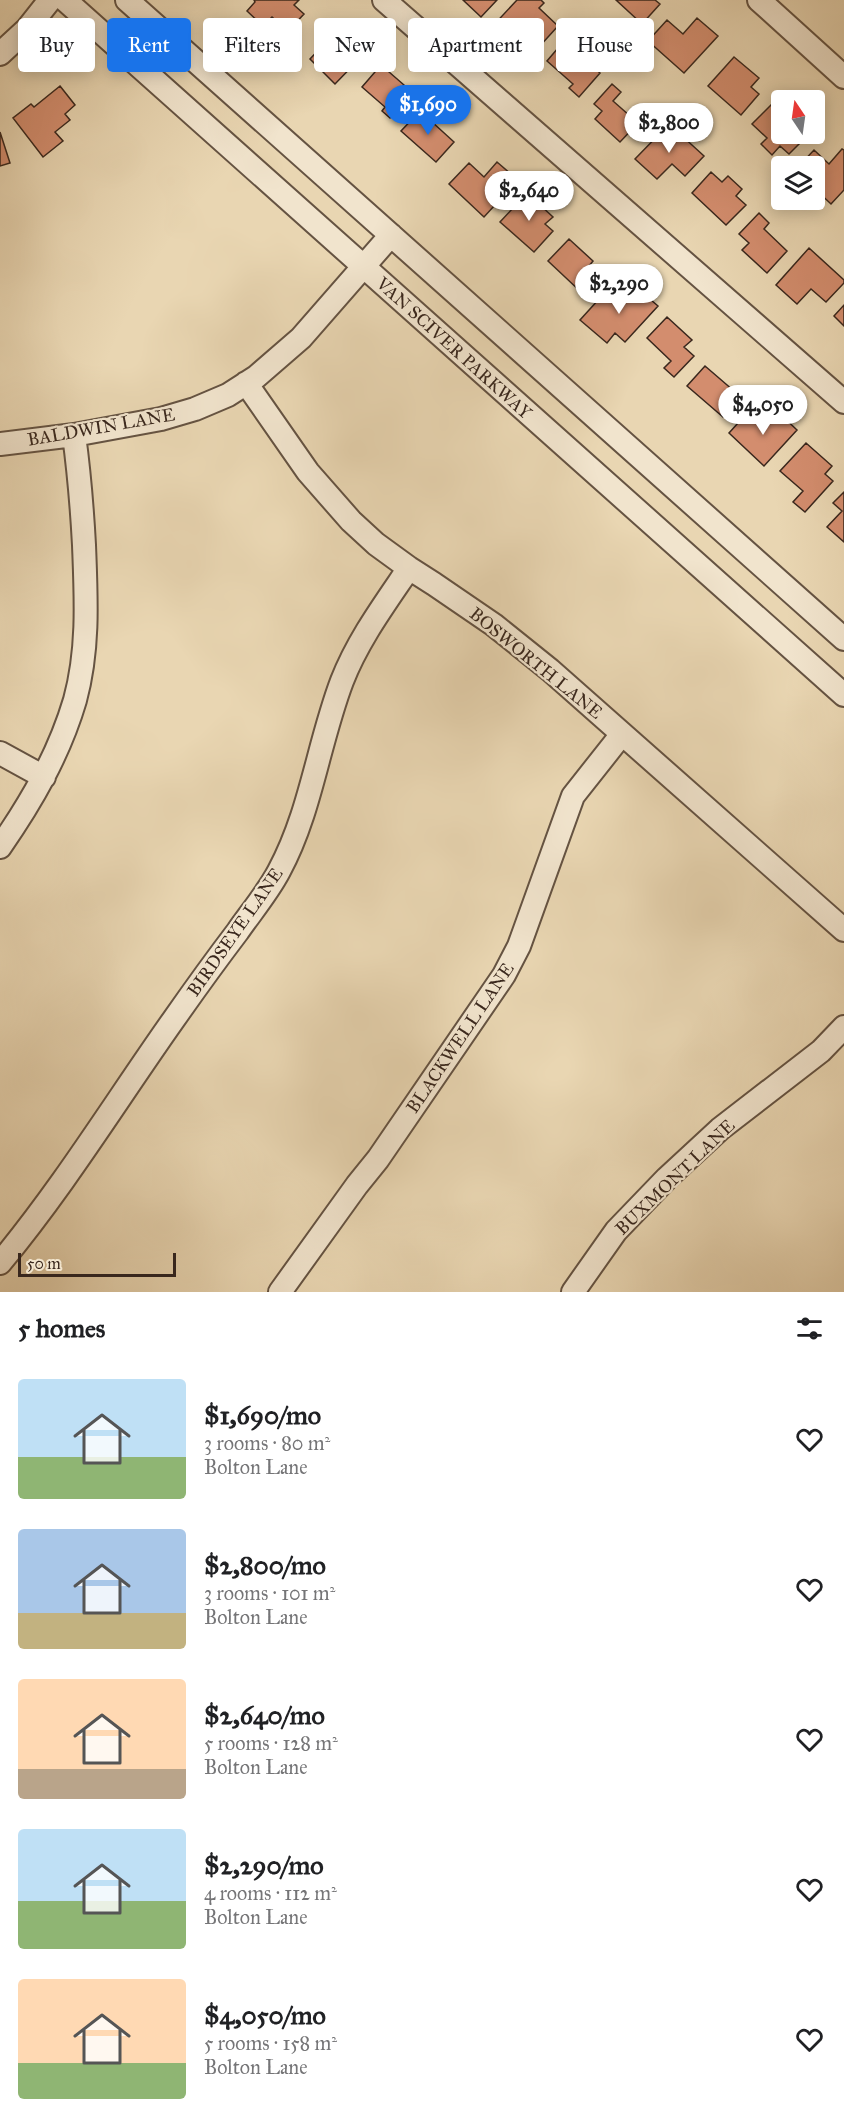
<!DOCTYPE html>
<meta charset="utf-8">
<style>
:root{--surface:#fff;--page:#f2f2f2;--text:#202124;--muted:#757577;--accent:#1a73e8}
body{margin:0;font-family:"IM FELL Great Primer",serif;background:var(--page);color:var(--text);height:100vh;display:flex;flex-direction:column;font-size:22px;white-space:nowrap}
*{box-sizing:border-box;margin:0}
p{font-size:20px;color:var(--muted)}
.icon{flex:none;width:33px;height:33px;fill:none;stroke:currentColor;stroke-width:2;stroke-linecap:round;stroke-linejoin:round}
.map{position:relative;height:1292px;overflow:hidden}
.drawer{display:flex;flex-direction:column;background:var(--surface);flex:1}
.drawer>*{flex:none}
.hud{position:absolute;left:18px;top:18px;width:808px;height:54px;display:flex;gap:12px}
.needle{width:39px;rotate:347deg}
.buttons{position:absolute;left:771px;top:90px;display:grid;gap:12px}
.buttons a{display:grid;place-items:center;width:54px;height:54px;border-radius:6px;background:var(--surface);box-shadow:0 3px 15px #0003;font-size:30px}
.scale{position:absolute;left:18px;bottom:15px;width:158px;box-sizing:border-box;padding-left:6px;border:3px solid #39271d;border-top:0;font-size:16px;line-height:21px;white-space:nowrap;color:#39271d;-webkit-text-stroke:4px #f1e4cd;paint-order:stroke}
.price{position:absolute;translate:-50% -51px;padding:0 14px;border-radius:21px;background:#fff;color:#222;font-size:20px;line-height:39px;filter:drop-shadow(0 2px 3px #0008)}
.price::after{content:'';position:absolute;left:50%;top:36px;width:18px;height:14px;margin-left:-9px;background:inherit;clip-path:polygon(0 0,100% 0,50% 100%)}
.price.current{background:var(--accent);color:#fff}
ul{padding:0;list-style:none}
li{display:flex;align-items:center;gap:18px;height:150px;padding:0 18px}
li span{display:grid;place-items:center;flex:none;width:168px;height:120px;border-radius:6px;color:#555}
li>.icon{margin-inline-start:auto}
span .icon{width:72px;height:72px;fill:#fffc;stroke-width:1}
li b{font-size:26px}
h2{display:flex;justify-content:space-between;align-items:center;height:72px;padding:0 18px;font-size:26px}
.chip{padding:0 21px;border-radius:6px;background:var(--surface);box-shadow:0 3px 15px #0003;font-size:21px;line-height:54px}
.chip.current{background:var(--accent);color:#fff}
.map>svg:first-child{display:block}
</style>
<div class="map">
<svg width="844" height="1292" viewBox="0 0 844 1292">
<rect width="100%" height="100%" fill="#e9d6b2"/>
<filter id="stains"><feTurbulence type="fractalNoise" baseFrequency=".00333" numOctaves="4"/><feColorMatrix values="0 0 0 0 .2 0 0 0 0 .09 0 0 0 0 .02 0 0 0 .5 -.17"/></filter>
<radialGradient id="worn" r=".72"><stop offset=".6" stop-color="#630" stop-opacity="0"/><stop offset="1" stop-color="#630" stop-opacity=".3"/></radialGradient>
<path fill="#d38d6e" stroke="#39271d" stroke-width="1.5" d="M254,0H299L294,5L304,14L288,31L272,17L263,26L247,11L255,2Z
M463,0H497L481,17Z
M517,0H541L544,3L539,8L558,26L539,47L525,33L510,49L489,30Z
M616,0H655L660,4L642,24Z
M697,18L718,36L684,73L648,41L667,20L683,34Z
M349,30L369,49L335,84L310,59L327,41L333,47Z
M564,41L600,73L579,97L569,88L573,84L547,61Z
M734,57L759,78L751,87L759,94L741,115L708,86Z
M381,65L404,85L398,92L407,100L390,118L382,111L385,107L362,87Z
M612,84L621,92L613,101L638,123L620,142L595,119L602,111L594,104Z
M60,86L75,105L65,114L70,120L55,132L63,141L43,157L13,118L31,104L34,107Z
M775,101L782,107V134H803L806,137L789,154L780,146L772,155L761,144L767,138L752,124Z
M420,111L454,142L436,162L401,131Z
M669,124L704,156L685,176L672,164L657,179L635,159Z
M0,132L10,163L0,166Z
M842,149L844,150V190L831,204L814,188V166H799L814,150L829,164Z
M497,162L518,180L484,217L449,184L469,163L484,177Z
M711,172L722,182L728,176L742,189L736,196L746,205L726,225L692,193Z
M527,193L553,217L545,224L553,231L534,252L500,222Z
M759,213L769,223L764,229L787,251L767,273L742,250L749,243L739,234Z
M569,239L593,261L589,266L599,275L582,293L548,261Z
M809,248L844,280V283L826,302L811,289L797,304L776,285Z
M636,287L658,306L625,342L615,333L607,343L580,320L609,288L624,301Z
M844,305V326L834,316Z
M667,317L692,340L684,347L694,356L674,377L664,368L671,361L647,338Z
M705,366L741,397L723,417L687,386Z
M777,411L797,430L764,466L729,433L748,412L763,426Z
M806,443L832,466L825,474L833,481L805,512L793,502L803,491L780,471Z
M844,492V542L827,527L842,511L833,503Z"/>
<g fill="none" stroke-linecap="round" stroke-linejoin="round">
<defs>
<path id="minor" d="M65,0L844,695
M127,0L844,639
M384,0L844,402
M759,0L844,77
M0,54L27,29L50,0
M246,383L308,472L351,521L376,544L409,568L434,584L494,625L550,670L844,930
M0,444L74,435L161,419L195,409L228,395L256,377L301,338L391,235
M0,753L44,777
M0,847C32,801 59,754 75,700C89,649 86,597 84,545C82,508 79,472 74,435
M0,1263C64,1186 116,1101 174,1019C195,989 216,960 238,931C252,911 268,892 279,871C311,812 318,744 342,681C358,640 384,605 409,568
M280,1292L357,1185L378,1159L504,975L519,946L573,796L622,734
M573,1292L616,1231L667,1178L720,1129L821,1051L844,1027"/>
</defs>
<use href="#minor" stroke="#655342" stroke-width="26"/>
<use href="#minor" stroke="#f1e4cd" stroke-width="22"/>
</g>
<g text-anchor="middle" stroke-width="4.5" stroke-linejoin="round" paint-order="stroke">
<g font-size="18" fill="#39271d" stroke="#f1e4cd">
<text transform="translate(454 348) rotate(42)" y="6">VAN SCIVER PARKWAY</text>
<text transform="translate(101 427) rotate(-10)" y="6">BALDWIN LANE</text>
<text transform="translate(536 663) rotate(39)" y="6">BOSWORTH LANE</text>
<text transform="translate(235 932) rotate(-55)" y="6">BIRDSEYE LANE</text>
<text transform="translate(460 1038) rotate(-56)" y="6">BLACKWELL LANE</text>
<text transform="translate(675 1177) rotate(-44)" y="6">BUXMONT LANE</text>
</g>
</g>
<rect width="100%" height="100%" filter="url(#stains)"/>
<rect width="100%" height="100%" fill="url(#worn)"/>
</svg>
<div class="buttons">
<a><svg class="needle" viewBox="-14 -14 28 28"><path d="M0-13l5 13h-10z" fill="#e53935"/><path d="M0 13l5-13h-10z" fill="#757577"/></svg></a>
<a><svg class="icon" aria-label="layers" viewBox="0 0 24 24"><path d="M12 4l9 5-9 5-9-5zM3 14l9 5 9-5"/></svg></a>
</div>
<div class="scale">50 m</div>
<b class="price current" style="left:428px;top:136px">$1,690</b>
<b class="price" style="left:669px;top:154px">$2,800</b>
<b class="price" style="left:529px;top:222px">$2,640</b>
<b class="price" style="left:619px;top:315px">$2,290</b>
<b class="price" style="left:763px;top:436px">$4,050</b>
<div class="hud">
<a class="chip">Buy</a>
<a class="chip current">Rent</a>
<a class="chip">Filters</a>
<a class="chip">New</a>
<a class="chip">Apartment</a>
<a class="chip">House</a>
</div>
</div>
<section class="drawer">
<h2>5 homes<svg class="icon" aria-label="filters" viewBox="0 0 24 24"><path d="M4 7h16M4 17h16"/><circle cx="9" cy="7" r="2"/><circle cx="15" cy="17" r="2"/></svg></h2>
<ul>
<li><span style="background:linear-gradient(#bfe0f5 65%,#8fb573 0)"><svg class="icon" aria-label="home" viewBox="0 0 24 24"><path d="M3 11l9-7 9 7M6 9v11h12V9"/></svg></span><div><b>$1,690/mo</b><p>3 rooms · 80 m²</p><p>Bolton Lane</p></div><svg class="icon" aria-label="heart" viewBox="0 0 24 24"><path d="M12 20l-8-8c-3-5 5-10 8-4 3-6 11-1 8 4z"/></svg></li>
<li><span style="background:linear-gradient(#a9c7e8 70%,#c2b280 0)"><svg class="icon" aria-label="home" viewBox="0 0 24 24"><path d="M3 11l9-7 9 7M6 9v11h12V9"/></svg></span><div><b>$2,800/mo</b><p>3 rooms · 101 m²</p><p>Bolton Lane</p></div><svg class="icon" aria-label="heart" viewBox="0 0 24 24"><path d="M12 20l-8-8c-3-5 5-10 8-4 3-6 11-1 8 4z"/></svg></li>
<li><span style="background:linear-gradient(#ffd9b3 75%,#b9a48a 0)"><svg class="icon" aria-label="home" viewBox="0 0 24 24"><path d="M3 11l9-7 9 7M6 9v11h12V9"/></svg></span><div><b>$2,640/mo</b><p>5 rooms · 128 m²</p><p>Bolton Lane</p></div><svg class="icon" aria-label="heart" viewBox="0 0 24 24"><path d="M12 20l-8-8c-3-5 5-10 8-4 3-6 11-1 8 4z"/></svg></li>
<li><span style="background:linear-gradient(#bfe0f5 60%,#8fb573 0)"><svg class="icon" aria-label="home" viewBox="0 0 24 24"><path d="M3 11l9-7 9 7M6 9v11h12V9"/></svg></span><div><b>$2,290/mo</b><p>4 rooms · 112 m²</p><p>Bolton Lane</p></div><svg class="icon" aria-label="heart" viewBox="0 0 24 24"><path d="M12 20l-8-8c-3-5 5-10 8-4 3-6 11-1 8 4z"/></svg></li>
<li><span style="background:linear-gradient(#ffd9b3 70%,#8fb573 0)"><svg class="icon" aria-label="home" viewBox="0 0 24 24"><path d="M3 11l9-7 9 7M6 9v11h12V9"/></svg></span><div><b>$4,050/mo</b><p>5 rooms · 158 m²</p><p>Bolton Lane</p></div><svg class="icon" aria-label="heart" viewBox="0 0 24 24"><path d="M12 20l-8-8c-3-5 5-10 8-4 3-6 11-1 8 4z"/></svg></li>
</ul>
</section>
